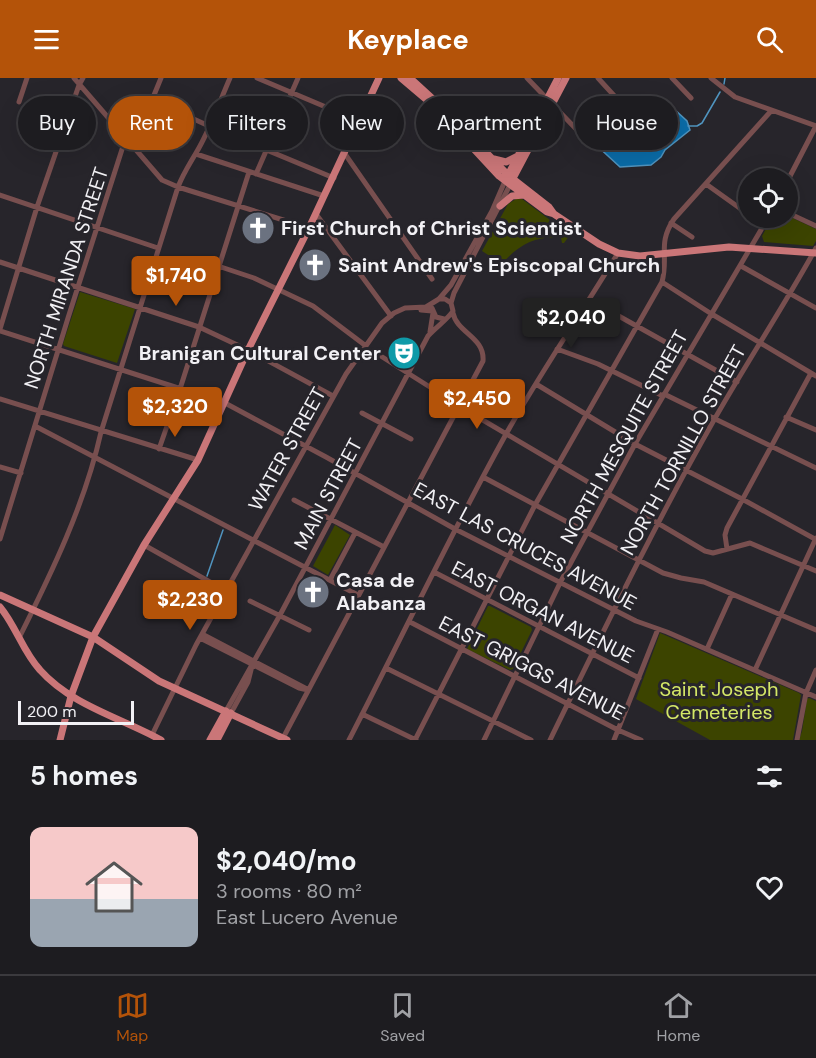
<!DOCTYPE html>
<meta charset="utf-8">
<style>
:root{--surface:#1d1c20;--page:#252529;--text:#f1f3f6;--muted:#a0a1a5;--line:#3b3a3e;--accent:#b45309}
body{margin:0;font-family:"DM Sans",sans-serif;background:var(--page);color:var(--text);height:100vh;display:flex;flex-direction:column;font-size:22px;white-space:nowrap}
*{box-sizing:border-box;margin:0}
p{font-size:20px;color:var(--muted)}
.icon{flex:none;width:33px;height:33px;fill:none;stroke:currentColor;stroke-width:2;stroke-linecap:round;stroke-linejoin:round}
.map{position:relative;height:662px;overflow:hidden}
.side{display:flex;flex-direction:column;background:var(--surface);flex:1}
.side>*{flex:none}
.banner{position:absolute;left:18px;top:18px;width:780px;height:54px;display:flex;gap:12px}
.controls{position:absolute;left:738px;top:90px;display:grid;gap:12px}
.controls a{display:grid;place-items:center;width:60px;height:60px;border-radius:50%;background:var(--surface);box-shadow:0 6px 24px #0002,0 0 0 2px var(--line);font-size:30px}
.scale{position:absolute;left:18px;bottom:15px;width:116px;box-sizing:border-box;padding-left:6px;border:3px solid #f2f1f5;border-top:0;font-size:16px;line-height:21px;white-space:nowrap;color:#f2f1f5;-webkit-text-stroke:4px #27252b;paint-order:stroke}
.price{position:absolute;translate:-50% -51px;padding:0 14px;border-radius:6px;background:var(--accent);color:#fff;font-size:20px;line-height:39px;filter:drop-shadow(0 2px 3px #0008)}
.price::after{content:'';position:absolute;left:50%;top:36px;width:18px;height:14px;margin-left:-9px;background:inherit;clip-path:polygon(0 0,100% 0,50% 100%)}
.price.selected{background:#222;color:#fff}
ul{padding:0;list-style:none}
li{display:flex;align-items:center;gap:18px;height:150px;padding:0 30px}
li+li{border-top:2px solid var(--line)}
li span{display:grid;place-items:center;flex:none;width:168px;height:120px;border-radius:12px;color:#555}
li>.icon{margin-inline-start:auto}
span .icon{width:72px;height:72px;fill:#fffc;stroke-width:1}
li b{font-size:26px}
h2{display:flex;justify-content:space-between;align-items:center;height:72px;padding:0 30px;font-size:26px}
.pill{padding:0 21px;border-radius:27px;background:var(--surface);box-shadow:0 6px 24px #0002,0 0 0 2px var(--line);font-size:21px;line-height:54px}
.pill.selected{background:var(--accent);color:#fff}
header{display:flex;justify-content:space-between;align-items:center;height:78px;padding:0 30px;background:var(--accent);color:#fff;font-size:27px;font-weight:700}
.dock{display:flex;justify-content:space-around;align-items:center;height:84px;border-top:2px solid var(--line);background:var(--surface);font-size:16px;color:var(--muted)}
.dock a{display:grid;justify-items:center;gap:3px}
.dock .selected{color:var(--accent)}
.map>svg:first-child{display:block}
</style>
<header><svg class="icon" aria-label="menu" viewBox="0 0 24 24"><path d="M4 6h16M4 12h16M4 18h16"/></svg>Keyplace<svg class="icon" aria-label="search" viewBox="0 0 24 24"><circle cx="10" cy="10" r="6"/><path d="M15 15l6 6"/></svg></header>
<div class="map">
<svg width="816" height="662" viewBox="0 0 816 662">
<rect width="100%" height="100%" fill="#27252b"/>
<path fill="#3c4400" d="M516,121H522L570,157L564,165H562L561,160C536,157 518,167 502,186L482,173L508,126Z
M788,138L816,151V163L813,168L764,164L762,158L772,140Z
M80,214L135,231L117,285L64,268L63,266Z
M335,447L350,457L328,497L313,488Z
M488,528H490L531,549L532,552L513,591L510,592L467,571Z
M660,555L799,615L801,617L793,662H710L636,621Z
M809,620L816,623V662H799L802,653L807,621Z"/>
<path fill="#0a6ca8" stroke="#5094bf" stroke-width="1.5" d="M644,21L653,27L663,21L687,43L690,52L665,72L661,79L651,87L620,89L594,65L592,61L620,34Z"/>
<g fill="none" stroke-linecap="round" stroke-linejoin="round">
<path stroke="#5094bf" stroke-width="1.5" d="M724,6L725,0
M688,48H697L702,45L720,14
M207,498L223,452"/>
<path stroke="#784f4f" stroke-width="5" d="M74,0L162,102L178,109L309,150
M257,0L359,43
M527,0L579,54
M598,0L619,23
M672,0L691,20
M711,0L735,19L816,48
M152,22L209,48L334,100
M19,24L27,0
M771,33L674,141C657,166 669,178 662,204L710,235L816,298
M196,76L324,118
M345,76L432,201
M256,96L298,0
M788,102L816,48
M706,106L748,136
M0,117L158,170
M788,135L816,148
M316,136L391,238
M753,140L763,147
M671,145L692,159
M0,184L199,249L248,272L333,318
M218,188L254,200L313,228L366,268
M741,188L816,230
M439,221L451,207L492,133L505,103
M590,222L737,304
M432,230L436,239L444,241
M421,232L432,233
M0,251L37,129L79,7L83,0
M0,253L225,325L326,379L455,451L636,543L667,554L816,619
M430,254L433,235
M557,271L598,286L663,318
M376,275L433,311
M536,306L635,366L742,421L815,461
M664,316L816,390
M0,321L198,382
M459,328L705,473L713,475L750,465L816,493
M362,335L411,361
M786,339L816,352
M35,348L358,517
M159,371L180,311L249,94
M0,389L21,395
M483,399L663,495L681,500L704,504L816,552
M294,422L384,469
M0,461L68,240L125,62L152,22L161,0
M144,467L226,513
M727,471L725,457L727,450L811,295
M434,494L639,600
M330,502L355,455
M250,523L309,552
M410,544L618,652L641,662
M202,556L307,611
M19,560C52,494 85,426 101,354L178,109C183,96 189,87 196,75C210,52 219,25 230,0
M200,560L299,610L308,612
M707,571L732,516
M386,590L531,662
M755,592L816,460
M226,633L280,537L428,258C436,249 448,241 453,233L451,225L454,215L510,107
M231,635L248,604L252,588
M362,636L416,662
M152,657L196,567L346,296L382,245L394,235L405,230L426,229L439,221H445L451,225
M282,662L483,283C485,259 457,255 453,235
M349,662C401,561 450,457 505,358C540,295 581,236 618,175
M415,662L535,427L662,204
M484,662L561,503L635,366L768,140
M550,662C603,554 655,446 714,342C747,284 784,228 816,170
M614,662L658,551
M797,662L806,615L816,592"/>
<path stroke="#ca7678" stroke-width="7" d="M401,0L434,28L499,98L547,134L554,136
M410,0L444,31L508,97L549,129L554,136L599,166L618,175L640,178L729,169L816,175
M494,81L506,84L518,78
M506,101L558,0
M511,104L566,0
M500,128L512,118L524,117
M0,517L93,559L159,603L287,662
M0,529C16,548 23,574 40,592C71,627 121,640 161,662
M60,662L71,618L93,559L144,467L198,382L248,272L309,150L379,0
M210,662L226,633
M217,662L231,635"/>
</g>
<defs>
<symbol id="church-disc" viewBox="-11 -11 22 22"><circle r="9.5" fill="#6b7280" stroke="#27252b"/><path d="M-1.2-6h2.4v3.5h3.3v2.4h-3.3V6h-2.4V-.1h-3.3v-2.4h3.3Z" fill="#fff"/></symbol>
<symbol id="theatre-disc" viewBox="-11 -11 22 22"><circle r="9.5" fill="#0f9aa8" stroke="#27252b"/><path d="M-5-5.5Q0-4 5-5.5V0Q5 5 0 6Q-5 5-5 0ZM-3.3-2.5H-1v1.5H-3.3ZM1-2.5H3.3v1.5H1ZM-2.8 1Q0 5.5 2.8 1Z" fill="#fff"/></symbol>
</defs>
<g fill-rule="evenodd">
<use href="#church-disc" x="239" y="131" width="38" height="38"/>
<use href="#church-disc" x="296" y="168" width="38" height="38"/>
<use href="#theatre-disc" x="385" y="256" width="38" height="38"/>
<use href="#church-disc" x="294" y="495" width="38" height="38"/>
</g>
<g text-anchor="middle" stroke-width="6" stroke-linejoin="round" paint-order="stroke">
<g font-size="20" font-weight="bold" fill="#f2f1f5" stroke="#27252b" text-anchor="start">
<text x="281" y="157">First Church of Christ Scientist</text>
<text x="338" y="194">Saint Andrew's Episcopal Church</text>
<text x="381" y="282" text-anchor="end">Branigan Cultural Center</text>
<text x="336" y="509">Casa de<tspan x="336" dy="23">Alabanza</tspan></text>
</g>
<g font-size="20" fill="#f2f1f5" stroke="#27252b">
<text transform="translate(66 200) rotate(-72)" y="7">NORTH MIRANDA STREET</text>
<text transform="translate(624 359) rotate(-61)" y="7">NORTH MESQUITE STREET</text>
<text transform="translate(287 371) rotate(-61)" y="7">WATER STREET</text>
<text transform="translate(683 372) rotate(-61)" y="7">NORTH TORNILLO STREET</text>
<text transform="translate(328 416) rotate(-62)" y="7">MAIN STREET</text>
<text transform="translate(525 468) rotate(28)" y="7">EAST LAS CRUCES AVENUE</text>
<text transform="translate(543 534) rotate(27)" y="7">EAST ORGAN AVENUE</text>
<text transform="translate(532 590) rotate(27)" y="7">EAST GRIGGS AVENUE</text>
</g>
<g font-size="20" fill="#d4e767" stroke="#27252b">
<text x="719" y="618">Saint Joseph<tspan x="719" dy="23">Cemeteries</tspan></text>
</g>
</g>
</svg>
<div class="controls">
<a><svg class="icon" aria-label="locate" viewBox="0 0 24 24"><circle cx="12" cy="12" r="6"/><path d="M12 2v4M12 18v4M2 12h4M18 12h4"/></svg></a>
</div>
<div class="scale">200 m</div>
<b class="price" style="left:176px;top:229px">$1,740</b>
<b class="price selected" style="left:571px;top:271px">$2,040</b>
<b class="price" style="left:477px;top:352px">$2,450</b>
<b class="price" style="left:175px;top:360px">$2,320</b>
<b class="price" style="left:190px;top:553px">$2,230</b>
<div class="banner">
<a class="pill">Buy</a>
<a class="pill selected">Rent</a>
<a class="pill">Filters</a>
<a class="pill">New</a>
<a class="pill">Apartment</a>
<a class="pill">House</a>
</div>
</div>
<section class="side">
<h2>5 homes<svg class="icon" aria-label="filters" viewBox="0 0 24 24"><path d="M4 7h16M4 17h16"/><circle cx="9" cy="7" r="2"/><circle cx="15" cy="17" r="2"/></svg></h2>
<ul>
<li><span style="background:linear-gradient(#f6c9c9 60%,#9aa5b1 0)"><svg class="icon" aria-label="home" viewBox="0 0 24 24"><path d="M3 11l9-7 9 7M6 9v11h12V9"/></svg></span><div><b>$2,040/mo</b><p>3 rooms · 80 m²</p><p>East Lucero Avenue</p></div><svg class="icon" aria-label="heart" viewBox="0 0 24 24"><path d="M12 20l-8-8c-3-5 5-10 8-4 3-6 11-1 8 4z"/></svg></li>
</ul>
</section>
<nav class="dock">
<a class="selected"><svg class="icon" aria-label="map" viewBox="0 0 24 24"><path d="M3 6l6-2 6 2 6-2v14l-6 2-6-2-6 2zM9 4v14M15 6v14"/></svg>Map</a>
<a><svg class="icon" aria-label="saved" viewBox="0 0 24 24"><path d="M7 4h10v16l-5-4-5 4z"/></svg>Saved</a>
<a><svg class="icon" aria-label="home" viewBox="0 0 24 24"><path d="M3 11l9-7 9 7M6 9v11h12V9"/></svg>Home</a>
</nav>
